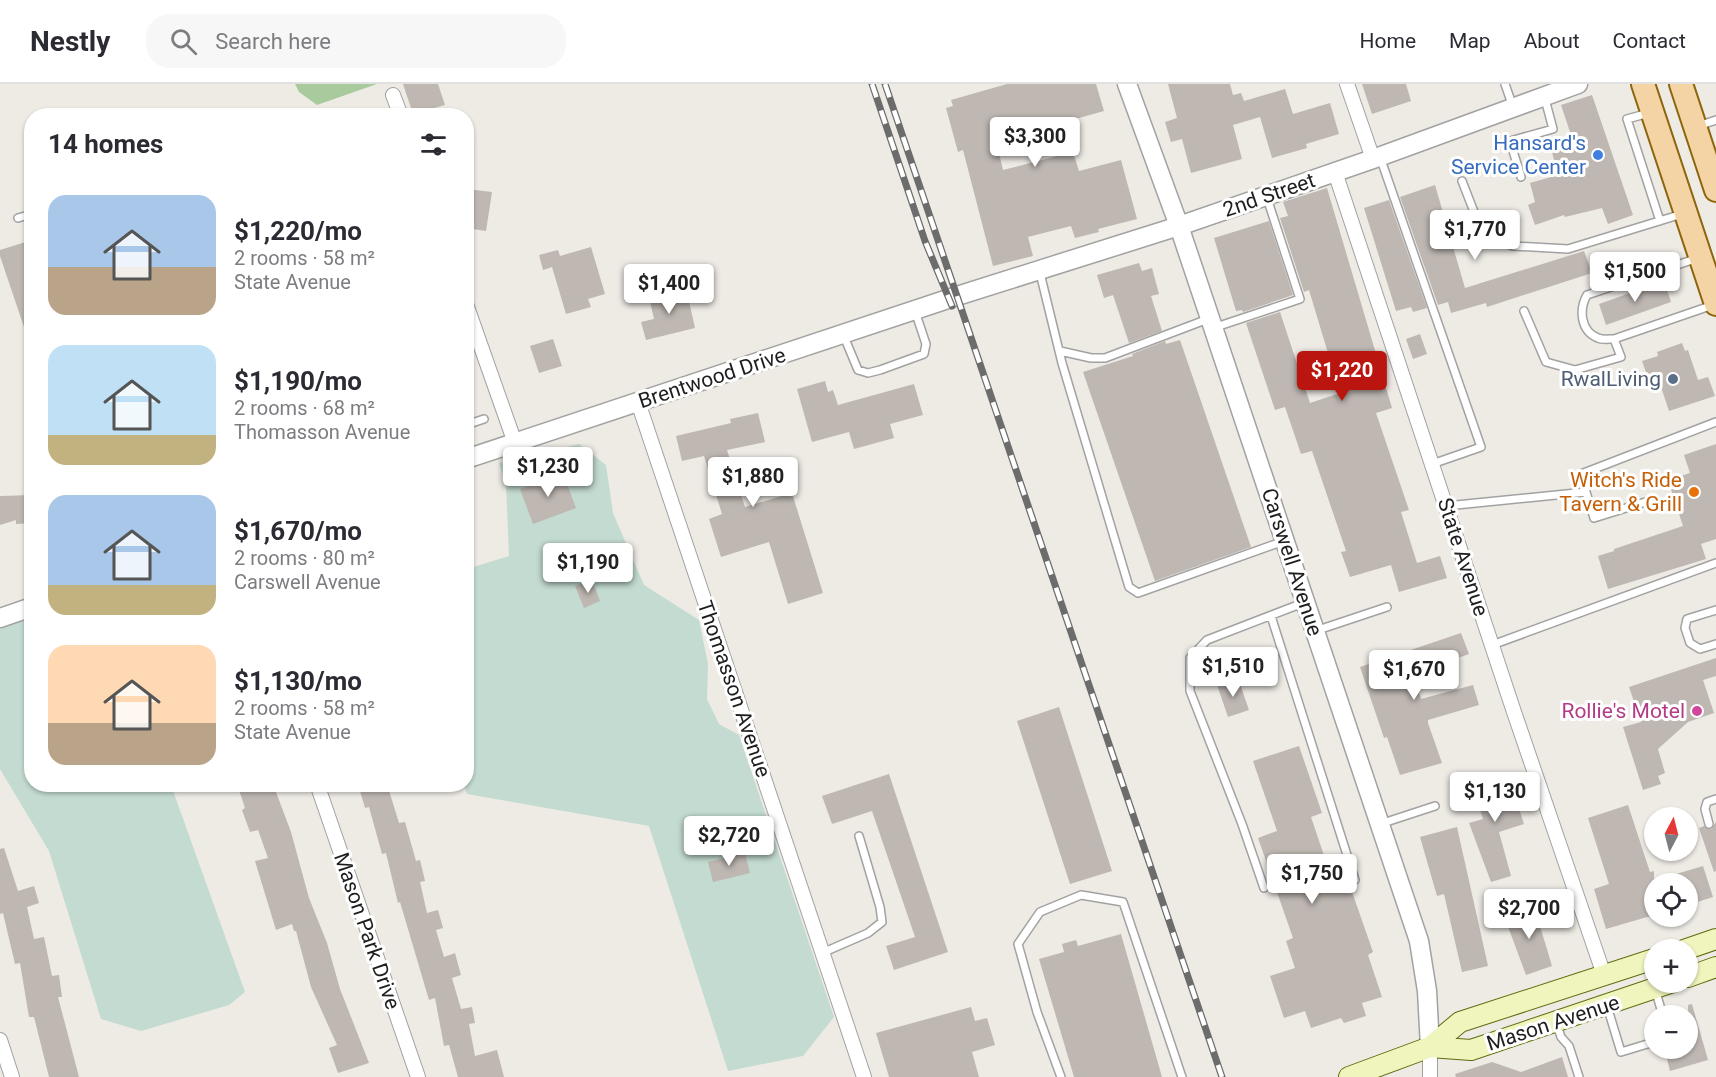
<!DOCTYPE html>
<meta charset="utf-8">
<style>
:root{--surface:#fff;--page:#f7f7f7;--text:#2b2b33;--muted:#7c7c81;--line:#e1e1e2;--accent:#bb1510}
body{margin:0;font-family:Roboto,sans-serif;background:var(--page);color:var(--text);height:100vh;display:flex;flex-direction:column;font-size:22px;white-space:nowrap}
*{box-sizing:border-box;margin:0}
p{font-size:20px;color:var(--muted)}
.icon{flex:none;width:33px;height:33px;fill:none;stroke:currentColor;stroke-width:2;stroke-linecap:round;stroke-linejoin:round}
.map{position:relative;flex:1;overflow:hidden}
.drawer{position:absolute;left:24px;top:24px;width:450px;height:684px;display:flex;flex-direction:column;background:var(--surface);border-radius:24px;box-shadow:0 2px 4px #0004}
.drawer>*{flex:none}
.needle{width:39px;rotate:7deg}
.tools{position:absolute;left:1644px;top:723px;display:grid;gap:12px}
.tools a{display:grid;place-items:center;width:54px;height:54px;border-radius:50%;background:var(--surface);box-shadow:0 2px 4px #0004;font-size:30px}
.price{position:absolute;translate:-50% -51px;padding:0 14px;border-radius:6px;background:#fff;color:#222;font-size:20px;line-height:39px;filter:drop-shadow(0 2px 3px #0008)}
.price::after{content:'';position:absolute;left:50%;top:36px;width:18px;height:14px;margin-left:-9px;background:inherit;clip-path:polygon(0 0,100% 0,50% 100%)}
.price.selected{background:var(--accent);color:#fff}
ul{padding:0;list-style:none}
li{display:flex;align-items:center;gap:18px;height:150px;padding:0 24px}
li span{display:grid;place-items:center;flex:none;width:168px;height:120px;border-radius:18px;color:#555}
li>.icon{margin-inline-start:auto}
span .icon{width:72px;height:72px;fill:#fffc;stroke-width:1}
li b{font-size:26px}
h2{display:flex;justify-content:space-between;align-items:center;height:72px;padding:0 24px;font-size:26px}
header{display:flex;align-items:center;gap:36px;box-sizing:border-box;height:84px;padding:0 30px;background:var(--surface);border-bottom:2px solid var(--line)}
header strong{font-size:28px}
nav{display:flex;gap:33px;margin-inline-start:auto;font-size:21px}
.search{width:420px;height:54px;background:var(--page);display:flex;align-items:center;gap:15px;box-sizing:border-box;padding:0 21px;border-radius:24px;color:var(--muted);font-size:22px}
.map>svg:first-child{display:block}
</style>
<header>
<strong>Nestly</strong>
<div class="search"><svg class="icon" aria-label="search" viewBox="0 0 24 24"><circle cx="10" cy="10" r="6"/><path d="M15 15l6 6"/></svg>Search here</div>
<nav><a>Home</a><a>Map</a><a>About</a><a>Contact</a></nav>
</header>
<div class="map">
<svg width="1716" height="993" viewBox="0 0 1716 993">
<rect width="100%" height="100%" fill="#eeebe5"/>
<path fill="#a9ca9d" d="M295,0H377L317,21L299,8Z"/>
<path fill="#c3dbd0" d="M579,360L606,381L613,429L644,501L699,536L708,580L707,615L719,640L739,651L834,933L803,972L728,987L649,742L467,710L464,701L466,700L467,485L509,472L506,401L499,379Z
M31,534L32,700L171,701L245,908L229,921L141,947L101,935L49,767L0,685V545Z"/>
<path fill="#beb7b2" d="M403,0H438L445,21L413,30Z
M1007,0H1096L1104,27L996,57L1003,86L1073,68L1079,87L1121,76L1137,135L1098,145L1099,148L1075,154L1071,142L1028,153L1033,172L993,182L963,66L958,68L946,24L953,22L951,16Z
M1168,0H1230L1233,11L1241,9L1244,17L1285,5L1293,30L1330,19L1339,50L1306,60L1307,64L1272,74L1260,33L1233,41L1242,75L1191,89L1182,55L1171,58L1165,38L1177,34Z
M1362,0H1406L1411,17L1372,30Z
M1592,11L1633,131L1608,140L1602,124L1565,133L1564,131L1535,141L1528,121L1535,118L1530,99L1558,91L1552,68L1575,63L1561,21Z
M1435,101L1465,204L1584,167L1592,189L1487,223L1486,219L1451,229L1448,218L1438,221L1400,113Z
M1327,104L1392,324L1376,329L1409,426L1401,428L1417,479L1440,472L1447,494L1399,508L1391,481L1350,493L1341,468L1346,467L1312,367L1301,370L1285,323L1275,326L1246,239L1280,228L1310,319L1340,309L1309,206L1304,208L1280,134L1288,132L1283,118Z
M466,105L492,108L486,147L466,144Z
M1389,116L1427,224L1413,228L1411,223L1396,227L1364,124Z
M1269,137L1293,211L1243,228L1242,226L1236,227L1214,154Z
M32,156V258H29L0,172V166Z
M591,163L605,210L588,215L591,223L566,230L552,183L543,186L539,171L558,166L560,172Z
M1139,179L1142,187L1152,184L1159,210L1151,212L1162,247L1129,259L1113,211L1104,214L1097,191Z
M1664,197L1671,218L1606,241L1599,220Z
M686,204L695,244L646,256L641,238L654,235L649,213Z
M1420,250L1427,270L1413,275L1406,255Z
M553,255L562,282L539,289L530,262Z
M1180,256L1251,463L1155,497L1083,288L1133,272L1132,270L1165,257L1166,260Z
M1682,259L1685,267L1688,266L1698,296L1708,293L1715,312L1669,327L1659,297L1650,300L1642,277L1658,272L1657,268Z
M825,297L828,308L833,306L838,321L914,300L923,331L890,340L894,354L854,365L849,348L812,358L797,305Z
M758,329L765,358L727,366L745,423L792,409L823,509L788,520L769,458L721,473L709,435L722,430L704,372L682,377L676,352L731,339L730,335Z
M1716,360V455L1701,460L1706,475L1608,505L1598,472L1614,467V465L1683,442L1668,396L1690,389L1684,371Z
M563,389L576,424L533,440L520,405Z
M32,411V439L16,440V436L0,441V412Z
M592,496L600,517L584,524L575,502Z
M1461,549L1469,570L1413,590L1421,615L1473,601L1479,621L1428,636V639L1442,679L1400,691L1387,653L1384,654L1360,583Z
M1716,574V592L1703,596L1714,629L1688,638L1658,665L1665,689L1658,692L1661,700L1643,706L1623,643L1641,638L1629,603Z
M1238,594L1249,626L1228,633L1217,601Z
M1059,623L1112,787L1070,800L1017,637Z
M1299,662L1322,729L1311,733L1336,807L1350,802L1373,868L1368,871L1382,913L1362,919L1366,932L1344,939L1341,934L1311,944L1305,927L1284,934L1270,892L1295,884L1286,857L1293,854L1258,754L1277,747L1253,677Z
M889,690L948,868L894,886L886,862L915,853L872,727L832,740L822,712Z
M1508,690L1524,740L1499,748L1511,792L1491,798L1469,739L1483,735L1472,701Z
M237,700H273L291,748L309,814L327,859L340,905L369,979L338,989L329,964L337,961L311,903L296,847H294L292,840L276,846L255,777L268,774L258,746L250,748L242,726L245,724Z
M358,700H387L399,739L405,738L416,777L420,776L425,797L420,798L427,829L438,826L443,844L436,846L444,873L455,869L461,891L452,894L461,925L472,923L475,939L469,940L475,972L497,966L504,993H458L449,961L444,962L435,914L429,916L400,818L398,819L386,769L382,770L369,723L365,724Z
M1628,721L1650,788L1654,787V831L1606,845L1594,805L1609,800L1588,734Z
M1716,738V787L1714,788L1699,744L1704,742L1711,745Z
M1457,743L1488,882L1462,888L1444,810L1437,812L1420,753Z
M4,764L18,807L34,802L39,819L27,823L34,855L44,853L52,892L59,891L62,913H58L79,993H49L34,933H29L20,879L15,880L3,829L0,830V765Z
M745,769L750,789L713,798L708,778Z
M1703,782L1713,813L1688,821V800H1657L1656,796Z
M1534,822L1552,882L1526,891L1504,832Z
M1121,850L1162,993H1074L1039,875L1064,868L1062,860L1076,856L1078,862Z
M1692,920L1708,976L1670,987L1665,967L1688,964V921Z
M971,923L975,937L987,934L995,961L972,968L979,993H889L876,949Z
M1562,973L1568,993H1456L1455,990L1492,978L1521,988Z"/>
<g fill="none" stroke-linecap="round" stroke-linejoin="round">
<defs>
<path id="service" d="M1505,0L1513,23
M1649,29L1627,35L1660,137
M1698,42L1716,36
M1380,73L1481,363L1432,380
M1521,93L1510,57L1553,45L1545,15
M1462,97L1483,151L1513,162L1568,165L1682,130
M18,134L32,130
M1698,174L1587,211C1579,225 1580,247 1598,254C1602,256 1609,255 1614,255L1713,221
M1040,189L1062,279L1129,503L1138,509L1284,457
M1524,227L1546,278L1575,286L1621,273L1614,255
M1213,244L1300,215L1267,114
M843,250L858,286L868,289L880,286L924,270L926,260L915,227
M1060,267L1091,274H1105L1208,235
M466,341L484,335
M1586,408L1594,434L1655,415
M1446,422L1586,408L1581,390L1716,338
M1716,526L1687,535L1685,544L1690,559L1700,565L1716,560
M1271,532L1355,796
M1315,547L1387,523
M1492,561L1716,479
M1380,740L1435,722
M1709,740L1705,725L1707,718L1716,715
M1264,804L1242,740L1190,607V574L1207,556L1303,519
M822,869L868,849L882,838L880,823L859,752
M1655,905L1663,932
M1607,922L1621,968L1654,958
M1556,938L1561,953L1569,962L1579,993
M1061,993L1037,928L1018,860L1040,828L1081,811L1123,818L1182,993"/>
<path id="minor" d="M1347,0L1373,75
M393,11L401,32
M1335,88L1513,625L1604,891
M466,220L515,359
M638,318L864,993
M317,700L418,993
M0,956L12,993
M1430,993V963"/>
<path id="tertiary" d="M1127,0L1179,142L1419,857L1427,907L1430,963
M466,375L957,212L1179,142L1373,75L1578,0
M0,534L32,523"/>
<path id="secondary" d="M1684,866L1716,855
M1688,893L1716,883
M1430,963L1471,966L1673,898
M1349,993L1430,963L1460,938L1654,875"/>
<path id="primary" d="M1643,0L1716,220
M1681,0L1716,106"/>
</defs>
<use href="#service" stroke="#a2a2a2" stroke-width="10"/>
<use href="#minor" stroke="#a2a2a2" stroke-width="16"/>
<use href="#tertiary" stroke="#a2a2a2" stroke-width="21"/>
<use href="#secondary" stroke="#5f6c0e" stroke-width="22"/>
<use href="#primary" stroke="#8c650c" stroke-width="26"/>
<use href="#service" stroke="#fff" stroke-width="7"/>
<use href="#minor" stroke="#fff" stroke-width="14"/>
<use href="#tertiary" stroke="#fff" stroke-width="18"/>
<use href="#secondary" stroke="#f0f4bd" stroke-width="20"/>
<use href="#primary" stroke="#f4d4a4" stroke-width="22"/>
<defs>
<path id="rail" d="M872,0L925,157L952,222
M885,0L1222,993"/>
</defs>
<use href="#rail" stroke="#6c6c6c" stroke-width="7"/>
<use href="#rail" stroke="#fff" stroke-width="4.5" stroke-dasharray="14" stroke-linecap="butt"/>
</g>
<circle fill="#3f7fe0" stroke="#fff" stroke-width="2" cx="1598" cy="71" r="6"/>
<circle fill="#5c6f8a" stroke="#fff" stroke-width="2" cx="1673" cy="295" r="6"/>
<circle fill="#e8710a" stroke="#fff" stroke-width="2" cx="1694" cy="408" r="6"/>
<circle fill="#d1479c" stroke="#fff" stroke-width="2" cx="1697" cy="627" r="6"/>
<g text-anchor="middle" stroke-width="6" stroke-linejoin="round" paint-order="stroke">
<g font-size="21" fill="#366cbe" stroke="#fff" text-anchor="end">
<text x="1586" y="66">Hansard's<tspan x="1586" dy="24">Service Center</tspan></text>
</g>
<g font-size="21" fill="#1e1e1e" stroke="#fff">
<text transform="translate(1269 111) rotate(-19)" y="7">2nd Street</text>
<text transform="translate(712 294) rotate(-18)" y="7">Brentwood Drive</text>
<text transform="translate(1463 473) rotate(72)" y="7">State Avenue</text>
<text transform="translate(1292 478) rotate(72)" y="7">Carswell Avenue</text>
<text transform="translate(734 605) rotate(71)" y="7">Thomasson Avenue</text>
<text transform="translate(367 847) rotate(71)" y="7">Mason Park Drive</text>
<text transform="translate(1553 939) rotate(-18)" y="7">Mason Avenue</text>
</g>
<g font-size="21" fill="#4e5e75" stroke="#fff" text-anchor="end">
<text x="1661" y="302">RwalLiving</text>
</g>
<g font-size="21" fill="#c56008" stroke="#fff" text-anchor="end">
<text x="1682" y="403">Witch's Ride<tspan x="1682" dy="24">Tavern &amp; Grill</tspan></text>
</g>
<g font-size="21" fill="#b23c85" stroke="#fff" text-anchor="end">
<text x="1685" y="634">Rollie's Motel</text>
</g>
</g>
</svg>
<div class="tools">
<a><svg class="needle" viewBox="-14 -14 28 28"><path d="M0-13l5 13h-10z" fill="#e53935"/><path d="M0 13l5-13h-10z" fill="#7c7c81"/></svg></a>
<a><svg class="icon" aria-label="locate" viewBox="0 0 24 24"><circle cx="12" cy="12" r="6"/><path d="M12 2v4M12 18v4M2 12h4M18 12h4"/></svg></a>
<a>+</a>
<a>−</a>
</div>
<b class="price" style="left:1035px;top:84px">$3,300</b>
<b class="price" style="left:1475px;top:177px">$1,770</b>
<b class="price" style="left:1635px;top:219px">$1,500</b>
<b class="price" style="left:669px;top:231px">$1,400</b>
<b class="price selected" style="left:1342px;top:318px">$1,220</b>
<b class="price" style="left:548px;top:414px">$1,230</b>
<b class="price" style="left:753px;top:424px">$1,880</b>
<b class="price" style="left:588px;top:510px">$1,190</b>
<b class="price" style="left:1233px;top:614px">$1,510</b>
<b class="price" style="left:1414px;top:617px">$1,670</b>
<b class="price" style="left:1495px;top:739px">$1,130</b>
<b class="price" style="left:729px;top:783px">$2,720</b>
<b class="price" style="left:1312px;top:821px">$1,750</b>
<b class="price" style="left:1529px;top:856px">$2,700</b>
<section class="drawer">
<h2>14 homes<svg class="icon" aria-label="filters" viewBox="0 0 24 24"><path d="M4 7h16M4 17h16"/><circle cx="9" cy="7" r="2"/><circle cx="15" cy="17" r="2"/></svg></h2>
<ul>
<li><span style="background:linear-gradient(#a9c7e8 60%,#b9a48a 0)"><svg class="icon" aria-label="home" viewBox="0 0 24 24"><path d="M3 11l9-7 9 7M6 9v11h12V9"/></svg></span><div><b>$1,220/mo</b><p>2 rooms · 58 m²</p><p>State Avenue</p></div></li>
<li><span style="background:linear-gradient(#bfe0f5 75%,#c2b280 0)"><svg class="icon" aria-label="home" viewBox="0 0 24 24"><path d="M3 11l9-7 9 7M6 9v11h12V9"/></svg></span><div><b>$1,190/mo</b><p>2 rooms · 68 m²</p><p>Thomasson Avenue</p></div></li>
<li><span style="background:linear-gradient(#a9c7e8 75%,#c2b280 0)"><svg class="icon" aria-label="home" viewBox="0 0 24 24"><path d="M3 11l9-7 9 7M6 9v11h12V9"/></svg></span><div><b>$1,670/mo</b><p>2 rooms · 80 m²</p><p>Carswell Avenue</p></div></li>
<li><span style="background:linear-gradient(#ffd9b3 65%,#b9a48a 0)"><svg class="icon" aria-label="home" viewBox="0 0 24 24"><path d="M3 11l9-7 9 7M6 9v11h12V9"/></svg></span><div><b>$1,130/mo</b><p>2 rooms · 58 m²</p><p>State Avenue</p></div></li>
</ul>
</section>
</div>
